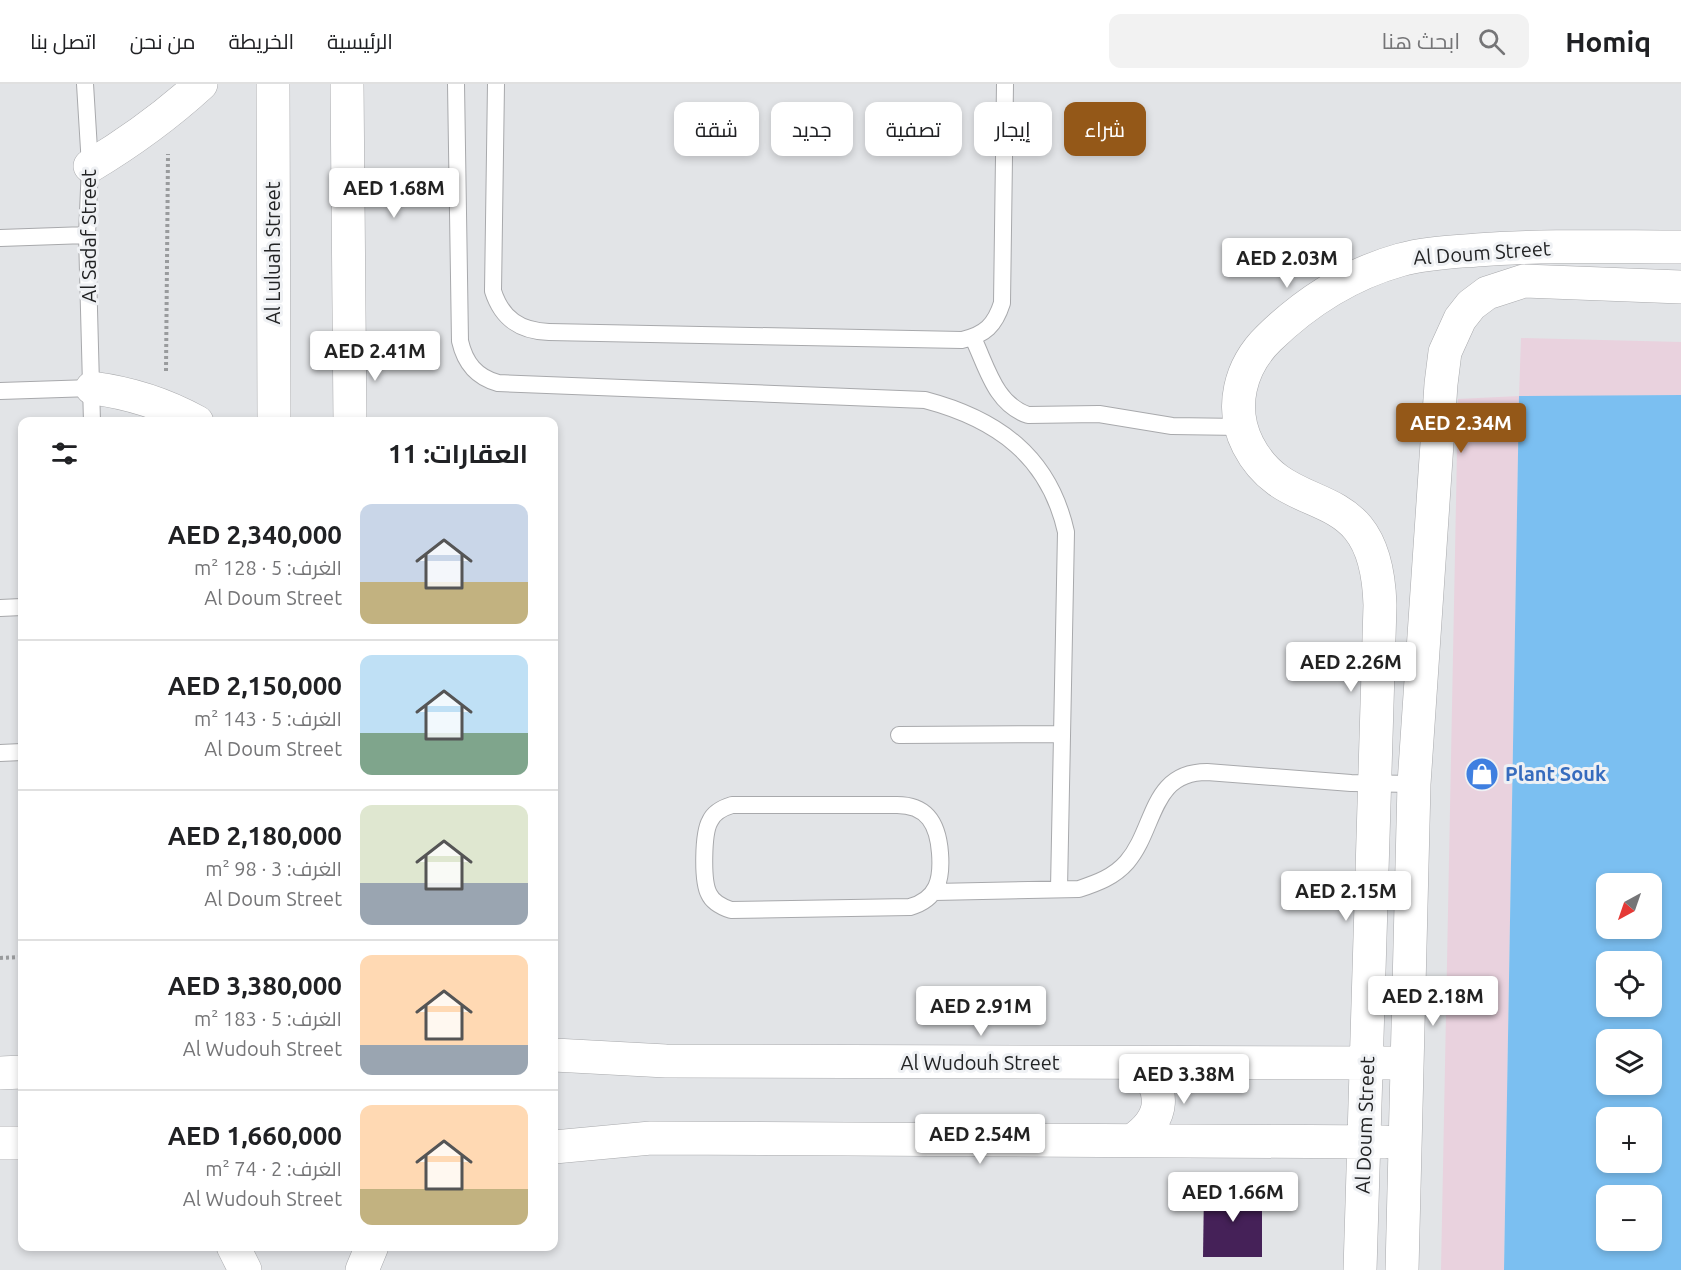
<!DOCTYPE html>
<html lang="ar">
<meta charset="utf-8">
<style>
:root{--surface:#fff;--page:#f2f2f2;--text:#202124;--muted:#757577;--line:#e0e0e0;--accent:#945818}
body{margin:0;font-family:Ubuntu,Cairo,sans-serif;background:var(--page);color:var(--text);direction:rtl;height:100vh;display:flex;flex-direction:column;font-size:22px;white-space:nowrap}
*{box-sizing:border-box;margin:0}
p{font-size:20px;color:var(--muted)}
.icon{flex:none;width:33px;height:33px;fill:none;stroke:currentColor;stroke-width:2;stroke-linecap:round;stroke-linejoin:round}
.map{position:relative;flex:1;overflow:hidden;direction:ltr}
.sheet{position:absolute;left:18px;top:333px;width:540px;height:834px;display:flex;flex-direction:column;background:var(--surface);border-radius:12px;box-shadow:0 3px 9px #0003;direction:rtl}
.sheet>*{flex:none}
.top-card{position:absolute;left:576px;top:18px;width:570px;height:54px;direction:rtl;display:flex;gap:12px}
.needle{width:39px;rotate:220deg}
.fabs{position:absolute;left:1596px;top:789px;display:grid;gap:12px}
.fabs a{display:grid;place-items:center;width:66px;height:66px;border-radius:12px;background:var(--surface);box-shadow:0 3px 9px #0003;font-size:30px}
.price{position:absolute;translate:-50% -51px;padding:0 14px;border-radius:6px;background:#fff;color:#222;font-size:20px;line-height:39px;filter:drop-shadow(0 2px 3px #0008)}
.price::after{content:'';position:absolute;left:50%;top:36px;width:18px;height:14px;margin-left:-9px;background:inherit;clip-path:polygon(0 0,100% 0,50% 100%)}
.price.active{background:var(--accent);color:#fff}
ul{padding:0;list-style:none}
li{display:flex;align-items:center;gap:18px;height:150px;padding:0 30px}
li+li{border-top:2px solid var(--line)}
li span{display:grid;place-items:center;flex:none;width:168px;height:120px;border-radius:12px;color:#555}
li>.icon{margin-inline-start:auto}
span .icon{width:72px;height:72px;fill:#fffc;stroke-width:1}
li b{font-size:26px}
h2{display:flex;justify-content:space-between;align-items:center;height:72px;padding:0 30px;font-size:26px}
.tag{padding:0 21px;border-radius:12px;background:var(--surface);box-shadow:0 3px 9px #0003;font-size:21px;line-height:54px}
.tag.active{background:var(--accent);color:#fff}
header{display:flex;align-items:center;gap:36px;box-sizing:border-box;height:84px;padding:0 30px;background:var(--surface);border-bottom:2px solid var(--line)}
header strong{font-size:28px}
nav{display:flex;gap:33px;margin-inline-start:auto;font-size:21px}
.search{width:420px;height:54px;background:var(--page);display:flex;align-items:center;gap:15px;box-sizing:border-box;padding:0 21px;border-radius:12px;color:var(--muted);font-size:22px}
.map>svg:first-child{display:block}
</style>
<header>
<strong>Homiq</strong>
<div class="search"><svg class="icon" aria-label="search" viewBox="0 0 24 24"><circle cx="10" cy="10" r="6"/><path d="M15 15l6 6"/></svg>ابحث هنا</div>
<nav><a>الرئيسية</a><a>الخريطة</a><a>من نحن</a><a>اتصل بنا</a></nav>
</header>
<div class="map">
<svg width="1681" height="1186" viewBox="0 0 1681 1186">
<rect width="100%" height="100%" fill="#e2e4e7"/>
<path fill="#e9d2de" d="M1521,254L1681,258V311L1519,313L1504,1186H1441L1458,315L1519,312Z"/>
<path fill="#7bbff1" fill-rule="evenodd" d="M1681,311V1186H1504L1519,312ZM1606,800H1652V844H1606ZM1606,878H1652V922H1606ZM1606,956H1652V1000H1606ZM1606,1034H1652V1078H1606ZM1606,1112H1652V1156H1606Z"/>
<path fill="#452158" d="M1204,1105H1262V1173H1203Z"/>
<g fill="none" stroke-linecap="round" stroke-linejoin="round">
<defs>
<path id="service" d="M85,0L90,82L87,151L92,338
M456,0L460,257C465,279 476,293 498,299L925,316C997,335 1049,372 1066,448L1059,805
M496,0L493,207C502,235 520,247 549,248L962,256C985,251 995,241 1002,219L1005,0
M0,154L87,151
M973,254C987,283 995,320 1028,331L1099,330L1172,342L1241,343
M0,307L92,304
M0,524L22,523
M899,651L1062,650
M0,669L22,668
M732,721H897C928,721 938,741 940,769C942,795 938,815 910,823L731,826C722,823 713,819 709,810C702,797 703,749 710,737C714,728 722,724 732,721Z
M934,808L1079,805C1097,799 1114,793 1127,778C1156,744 1150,688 1207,688L1351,699L1414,700"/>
<path id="minor" d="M554,971L666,977L1390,979
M0,989L22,988
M1133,1056C1165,1034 1167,1005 1138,980
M0,1059H22
M554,1063L651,1054L1385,1058
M1360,1186L1380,521C1376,389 1289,441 1248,361C1229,324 1240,282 1269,254C1306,218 1350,190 1400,176C1425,169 1452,168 1477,166C1545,161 1613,163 1681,163
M1402,1186L1414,700L1441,300L1445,268L1460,235L1471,221L1487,209L1524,197L1681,203"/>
<path id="tertiary" d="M273,0L274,338
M347,0L350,338
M90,82C130,58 166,32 201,0
M92,304C131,309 163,319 197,338
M233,1162L245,1186
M362,1186L372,1162"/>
</defs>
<use href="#service" stroke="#a8a9ac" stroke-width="18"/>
<use href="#minor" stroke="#a8a9ac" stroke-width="34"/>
<use href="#tertiary" stroke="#a8a9ac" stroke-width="34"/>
<path stroke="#999b9d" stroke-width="4" stroke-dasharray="3 3" stroke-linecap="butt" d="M166,287L168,70
M0,874L22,873"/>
<use href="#service" stroke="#fff" stroke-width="16"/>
<use href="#minor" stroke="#fff" stroke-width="33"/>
<use href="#tertiary" stroke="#fff" stroke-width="33"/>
</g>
<defs>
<symbol id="shop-disc" viewBox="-11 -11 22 22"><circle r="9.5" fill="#3f7fe0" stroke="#eff1f4"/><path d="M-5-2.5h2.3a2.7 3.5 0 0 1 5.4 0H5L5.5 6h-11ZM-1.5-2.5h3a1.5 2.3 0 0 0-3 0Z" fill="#fff"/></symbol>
</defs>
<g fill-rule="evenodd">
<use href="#shop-disc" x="1463" y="671" width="38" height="38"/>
</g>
<g text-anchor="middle" stroke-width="6" stroke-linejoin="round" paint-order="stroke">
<g font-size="20" fill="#222324" stroke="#eff1f4">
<text transform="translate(89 152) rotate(-90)" y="7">Al Sadaf Street</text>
<text transform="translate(273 169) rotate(-90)" y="7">Al Luluah Street</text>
<text transform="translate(1482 169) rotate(-4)" y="7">Al Doum Street</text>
<text x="980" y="986">Al Wudouh Street</text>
<text transform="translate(1365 1041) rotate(-88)" y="7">Al Doum Street</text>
</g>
<g font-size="20" font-weight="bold" fill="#366cbe" stroke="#eff1f4" text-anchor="start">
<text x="1505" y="697">Plant Souk</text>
</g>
</g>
</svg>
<div class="fabs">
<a><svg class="needle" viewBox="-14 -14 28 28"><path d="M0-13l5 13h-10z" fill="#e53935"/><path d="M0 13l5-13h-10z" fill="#757577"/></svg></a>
<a><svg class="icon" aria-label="locate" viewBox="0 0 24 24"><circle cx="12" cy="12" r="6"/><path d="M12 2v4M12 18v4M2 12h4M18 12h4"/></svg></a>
<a><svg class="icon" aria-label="layers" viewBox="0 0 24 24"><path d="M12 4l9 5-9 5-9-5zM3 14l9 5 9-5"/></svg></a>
<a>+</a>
<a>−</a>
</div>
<b class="price" style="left:394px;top:135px">AED 1.68M</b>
<b class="price" style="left:1287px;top:205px">AED 2.03M</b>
<b class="price" style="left:375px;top:298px">AED 2.41M</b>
<b class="price active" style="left:1461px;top:370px">AED 2.34M</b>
<b class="price" style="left:1351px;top:609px">AED 2.26M</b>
<b class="price" style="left:1346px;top:838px">AED 2.15M</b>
<b class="price" style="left:1433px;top:943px">AED 2.18M</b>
<b class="price" style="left:981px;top:953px">AED 2.91M</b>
<b class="price" style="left:1184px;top:1021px">AED 3.38M</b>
<b class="price" style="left:980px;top:1081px">AED 2.54M</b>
<b class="price" style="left:1233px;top:1139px">AED 1.66M</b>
<div class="top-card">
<a class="tag active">شراء</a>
<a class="tag">إيجار</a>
<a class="tag">تصفية</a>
<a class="tag">جديد</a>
<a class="tag">شقة</a>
</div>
<section class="sheet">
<h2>العقارات: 11<svg class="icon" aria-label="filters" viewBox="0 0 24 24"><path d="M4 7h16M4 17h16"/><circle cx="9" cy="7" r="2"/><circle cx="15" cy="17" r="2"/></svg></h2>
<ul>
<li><span style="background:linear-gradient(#c9d6e8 65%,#c2b280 0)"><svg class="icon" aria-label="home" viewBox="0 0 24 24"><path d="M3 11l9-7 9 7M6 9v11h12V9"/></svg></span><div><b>AED 2,340,000</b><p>الغرف: 5 · 128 m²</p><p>Al Doum Street</p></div></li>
<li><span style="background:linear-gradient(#bfe0f5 65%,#7fa58c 0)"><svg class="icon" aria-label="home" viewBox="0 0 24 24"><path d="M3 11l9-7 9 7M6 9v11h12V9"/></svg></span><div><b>AED 2,150,000</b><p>الغرف: 5 · 143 m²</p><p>Al Doum Street</p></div></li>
<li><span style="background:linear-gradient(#dfe7d0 65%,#9aa5b1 0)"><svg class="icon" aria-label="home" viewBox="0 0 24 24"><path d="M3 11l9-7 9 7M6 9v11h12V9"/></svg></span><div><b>AED 2,180,000</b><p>الغرف: 3 · 98 m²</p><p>Al Doum Street</p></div></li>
<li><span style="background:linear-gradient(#ffd9b3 75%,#9aa5b1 0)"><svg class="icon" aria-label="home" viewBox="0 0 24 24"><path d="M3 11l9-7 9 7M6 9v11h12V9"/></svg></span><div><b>AED 3,380,000</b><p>الغرف: 5 · 183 m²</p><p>Al Wudouh Street</p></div></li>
<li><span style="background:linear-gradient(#ffd9b3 70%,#c2b280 0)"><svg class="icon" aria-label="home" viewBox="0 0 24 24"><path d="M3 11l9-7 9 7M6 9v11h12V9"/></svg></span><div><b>AED 1,660,000</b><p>الغرف: 2 · 74 m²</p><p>Al Wudouh Street</p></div></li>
</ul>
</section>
</div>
